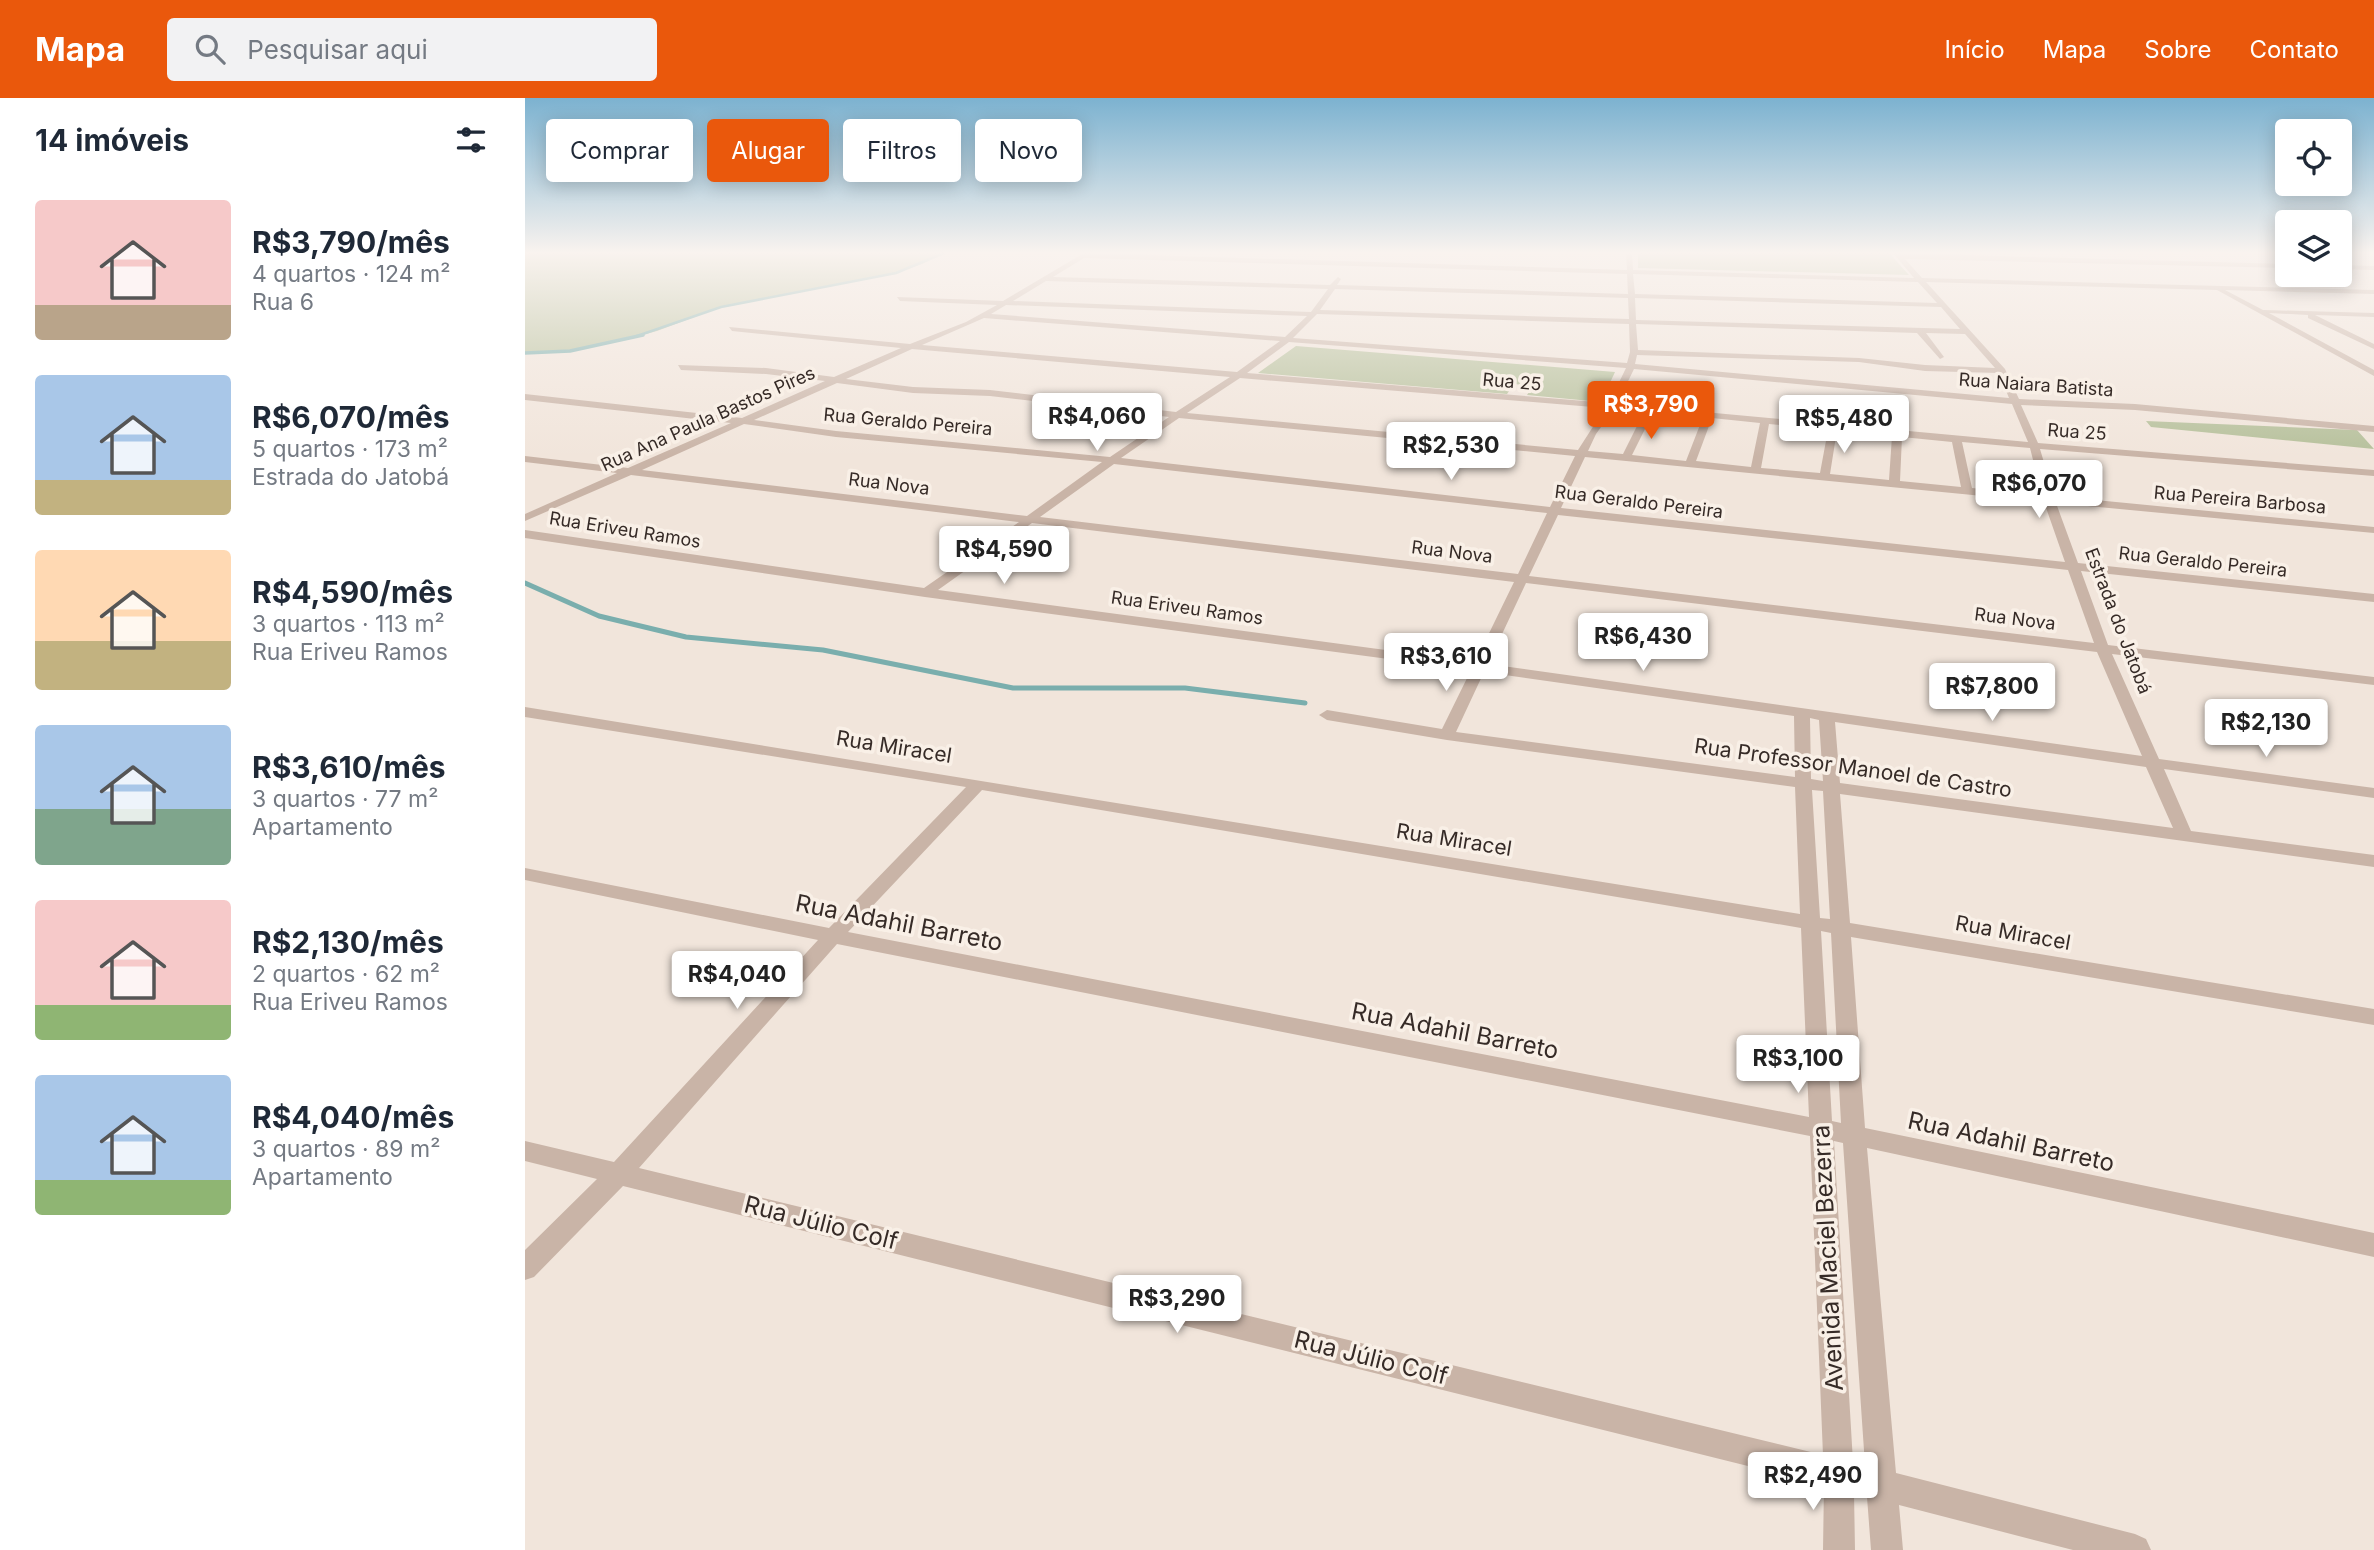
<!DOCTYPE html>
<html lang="pt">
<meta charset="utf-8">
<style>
:root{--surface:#fff;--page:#f2f2f3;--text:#1f2937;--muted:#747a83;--accent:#ea580c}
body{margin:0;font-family:Inter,sans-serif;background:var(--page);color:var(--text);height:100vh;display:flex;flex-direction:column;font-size:26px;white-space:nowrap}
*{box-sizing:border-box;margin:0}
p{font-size:23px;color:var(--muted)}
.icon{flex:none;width:38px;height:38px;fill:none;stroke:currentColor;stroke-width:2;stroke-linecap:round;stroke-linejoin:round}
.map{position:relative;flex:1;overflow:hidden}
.sheet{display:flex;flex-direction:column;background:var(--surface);width:525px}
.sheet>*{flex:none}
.hud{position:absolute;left:21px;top:21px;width:665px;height:63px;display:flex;gap:14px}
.tools{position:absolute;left:1750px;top:21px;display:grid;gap:14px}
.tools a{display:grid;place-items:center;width:77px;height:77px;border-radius:7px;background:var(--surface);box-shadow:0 4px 18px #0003;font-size:35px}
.price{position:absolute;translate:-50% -60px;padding:0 16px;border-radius:7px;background:#fff;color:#222;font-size:23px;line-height:46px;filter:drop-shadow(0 2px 4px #0008)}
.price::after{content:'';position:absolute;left:50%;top:42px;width:21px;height:16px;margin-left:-10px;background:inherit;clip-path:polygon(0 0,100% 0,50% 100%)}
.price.current{background:var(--accent);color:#fff}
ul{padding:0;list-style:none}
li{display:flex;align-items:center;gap:21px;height:175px;padding:0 35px}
li span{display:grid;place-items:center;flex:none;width:196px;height:140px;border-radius:7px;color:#555}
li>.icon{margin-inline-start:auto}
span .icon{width:84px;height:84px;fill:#fffc;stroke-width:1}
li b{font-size:30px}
h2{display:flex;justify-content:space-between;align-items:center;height:84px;padding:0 35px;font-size:30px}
.chip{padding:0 24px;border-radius:7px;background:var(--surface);box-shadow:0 4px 18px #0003;font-size:24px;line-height:63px}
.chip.current{background:var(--accent);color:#fff}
header{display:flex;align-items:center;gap:42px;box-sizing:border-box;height:98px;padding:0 35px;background:var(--accent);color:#fff}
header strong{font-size:33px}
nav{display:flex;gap:38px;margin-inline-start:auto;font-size:24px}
.search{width:490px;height:63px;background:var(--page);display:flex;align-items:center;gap:18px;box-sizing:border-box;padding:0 24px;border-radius:7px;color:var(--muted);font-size:26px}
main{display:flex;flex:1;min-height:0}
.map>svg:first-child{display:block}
</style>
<header>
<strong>Mapa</strong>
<div class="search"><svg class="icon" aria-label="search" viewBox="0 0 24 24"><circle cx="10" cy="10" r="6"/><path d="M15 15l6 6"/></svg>Pesquisar aqui</div>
<nav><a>Início</a><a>Mapa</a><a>Sobre</a><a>Contato</a></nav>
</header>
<main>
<section class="sheet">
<h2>14 imóveis<svg class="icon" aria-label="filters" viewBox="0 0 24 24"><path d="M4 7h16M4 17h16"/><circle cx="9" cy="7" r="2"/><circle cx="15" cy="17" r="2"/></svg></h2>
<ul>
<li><span style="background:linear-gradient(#f6c9c9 75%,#b9a48a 0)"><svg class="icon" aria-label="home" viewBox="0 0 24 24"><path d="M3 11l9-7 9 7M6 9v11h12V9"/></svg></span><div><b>R$3,790/mês</b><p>4 quartos · 124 m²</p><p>Rua 6</p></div></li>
<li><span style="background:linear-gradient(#a9c7e8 75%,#c2b280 0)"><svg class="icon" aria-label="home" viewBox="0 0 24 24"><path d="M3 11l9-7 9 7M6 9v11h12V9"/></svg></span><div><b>R$6,070/mês</b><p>5 quartos · 173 m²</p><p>Estrada do Jatobá</p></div></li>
<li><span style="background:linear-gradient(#ffd9b3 65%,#c2b280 0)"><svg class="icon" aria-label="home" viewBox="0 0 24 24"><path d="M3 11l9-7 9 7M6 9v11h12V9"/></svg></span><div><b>R$4,590/mês</b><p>3 quartos · 113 m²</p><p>Rua Eriveu Ramos</p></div></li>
<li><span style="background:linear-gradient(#a9c7e8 60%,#7fa58c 0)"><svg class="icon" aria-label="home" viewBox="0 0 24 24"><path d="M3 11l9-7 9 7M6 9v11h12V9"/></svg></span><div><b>R$3,610/mês</b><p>3 quartos · 77 m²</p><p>Apartamento</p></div></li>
<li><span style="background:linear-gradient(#f6c9c9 75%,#8fb573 0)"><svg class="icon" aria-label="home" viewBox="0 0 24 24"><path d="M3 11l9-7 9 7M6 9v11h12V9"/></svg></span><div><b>R$2,130/mês</b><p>2 quartos · 62 m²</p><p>Rua Eriveu Ramos</p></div></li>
<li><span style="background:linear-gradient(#a9c7e8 75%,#8fb573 0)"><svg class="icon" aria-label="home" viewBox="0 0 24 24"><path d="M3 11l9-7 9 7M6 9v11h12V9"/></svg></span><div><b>R$4,040/mês</b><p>3 quartos · 89 m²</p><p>Apartamento</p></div></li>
</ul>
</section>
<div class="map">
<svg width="1849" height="1452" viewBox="0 0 1849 1452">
<rect width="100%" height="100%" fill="#f1e5db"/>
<path fill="#b6c09b" d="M0,155H419L397,166L371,175L196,209L132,233L87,245L45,253L0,255Z
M1113,155H1364L1384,177L1113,170Z
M771,248L1090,274L1076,304L1002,297L1008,288L989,286L982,296L733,275Z
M1621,323L1832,332L1849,351L1626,329Z"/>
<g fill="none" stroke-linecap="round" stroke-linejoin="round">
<path stroke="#7aaead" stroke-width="2.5" d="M112,238L196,209L371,175L419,155"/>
<path stroke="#7aaead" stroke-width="3.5" d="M0,255L45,253L118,237"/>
<path stroke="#7aaead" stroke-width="5" d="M0,485L74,518L161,539L298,552L488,590H660L780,605"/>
<path fill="#c9b4a7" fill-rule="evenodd" d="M559,155L1102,172L1101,155H1107L1108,172L1389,180L1368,155L1762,166V170L1380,161L1397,180L1849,192V196L1700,192L1738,212L1849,215V219L1790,217L1849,246V251L1783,220V217L1744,215L1849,272V278L1692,192L1401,184L1480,271L1494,301L1610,306L1849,328V334L1610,312L1496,307L1513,345L1849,372V378L1515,351L1529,398L1849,429V435L1531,405L1553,465L1849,496V504L1556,473L1583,547L1849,579V587L1587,556L1634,661L1849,690V700L1639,671L1666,733L1849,757V769L1315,696L1325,825L1849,911V927L1326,839L1340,1030L1849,1135V1159L1342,1050L1371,1375L1610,1436L1621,1441L1626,1452H1548L1374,1407L1378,1452H1346L1342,1399L1329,1395L1330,1452H1298L1299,1387L98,1088L9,1179L0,1182V1152L72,1081L0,1063V1043L89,1064L293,842L0,782V770L304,830L441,689L0,619V609L1275,816L1270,689L922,642L802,622L794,617L802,612L917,631L946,572L400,499L0,440V432L399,490L494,424L106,377L0,423V416L92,375L0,364V358L103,370L206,325L0,302V296L217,320L300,283L241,276L156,272L153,267L241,270L309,279L376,250L207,233L204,229L385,246L441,224L472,207L375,203L372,199L478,203ZM559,160L1102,176L1103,196L812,187L816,181L813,179L805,187L528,179ZM1108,176L1393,184L1412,205L1110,196ZM521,183L803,191L786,214L488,203ZM810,191L1103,200L1104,221L795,212ZM1110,200L1416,209L1435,231L1111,222ZM481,207L782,218L760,239L466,216ZM792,216L1104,226L1105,254L1102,265L768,240ZM459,220L755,243L712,274L397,247ZM1111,226L1392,235L1415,261L1419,259L1401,235L1440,236L1470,270L1400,267L1334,260L1113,252ZM764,244L1101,270L1084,305L722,275ZM387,251L705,279L651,314L465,292L388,289L321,281ZM1112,257L1334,264L1400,273L1474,275L1484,300L1110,266ZM1109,271L1487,306L1503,344L1092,306ZM715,280L1080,310L1053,352L662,315ZM312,285L388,295L465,298L644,319L585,359L311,333L229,322ZM1089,311L1119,314L1098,356L1063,353L1071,336ZM1128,315L1178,319L1161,363L1107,357ZM654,320L1050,358L1025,409L596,360ZM1187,320L1235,325L1226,369L1171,363ZM219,326L311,339L577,364L502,418L117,372ZM1244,326L1303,332L1295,375L1236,370ZM1312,332L1367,338L1364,382L1305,376ZM1377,339L1427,344L1436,389L1375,383ZM1437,344L1505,350L1517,397L1447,390ZM1060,359L1519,404L1540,464L1036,410ZM589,366L1022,415L993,476L515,419ZM1033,417L1543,472L1569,545L1004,478ZM507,425L989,484L950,564L413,492ZM1001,485L1572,554L1617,658L963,566ZM959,574L1269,618L1270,679L931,634ZM1285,620L1294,622L1298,683L1286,681ZM1310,624L1621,669L1648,730L1315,685ZM457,692L1276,830L1284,1019L323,834ZM1287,692L1298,693L1305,821L1295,820ZM1296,833L1306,835L1316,1025L1307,1023ZM312,846L1285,1038L1298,1357L114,1070ZM1309,1043L1318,1045L1340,1367L1328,1364Z
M1815,167L1849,168V172L1815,171Z"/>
</g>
<linearGradient id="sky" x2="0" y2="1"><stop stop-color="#7cb2d0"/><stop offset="0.43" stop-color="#f9f3ef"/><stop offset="1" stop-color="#f9f3ef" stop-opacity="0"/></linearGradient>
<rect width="1849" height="359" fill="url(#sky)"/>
<g text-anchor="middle" stroke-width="7" stroke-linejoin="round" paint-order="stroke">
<g font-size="18" fill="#362b27" stroke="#f9f0e7">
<text transform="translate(987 284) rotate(5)" y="6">Rua 25</text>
<text transform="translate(1511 287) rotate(4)" y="6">Rua Naiara Batista</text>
<text transform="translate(183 321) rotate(-24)" y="6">Rua Ana Paula Bastos Pires</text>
<text transform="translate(383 324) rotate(5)" y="6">Rua Geraldo Pereira</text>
<text transform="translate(1552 334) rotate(4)" y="6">Rua 25</text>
<text transform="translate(364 386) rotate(7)" y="6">Rua Nova</text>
<text transform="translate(1715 402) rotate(5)" y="6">Rua Pereira Barbosa</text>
<text transform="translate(1114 404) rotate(7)" y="6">Rua Geraldo Pereira</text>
<text transform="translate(100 432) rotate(9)" y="6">Rua Eriveu Ramos</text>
<text transform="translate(927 454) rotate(7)" y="6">Rua Nova</text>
<text transform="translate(1678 464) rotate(6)" y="6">Rua Geraldo Pereira</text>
<text transform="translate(662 510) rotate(8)" y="6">Rua Eriveu Ramos</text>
<text transform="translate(1490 521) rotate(7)" y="6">Rua Nova</text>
<text transform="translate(1593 523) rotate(69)" y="6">Estrada do Jatobá</text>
</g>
<g font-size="21" fill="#362b27" stroke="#f9f0e7">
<text transform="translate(369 649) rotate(9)" y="7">Rua Miracel</text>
<text transform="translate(1328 670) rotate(8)" y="7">Rua Professor Manoel de Castro</text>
<text transform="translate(929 742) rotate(9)" y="7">Rua Miracel</text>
<text transform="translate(1488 835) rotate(10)" y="7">Rua Miracel</text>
</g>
<g font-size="24" fill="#362b27" stroke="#f9f0e7">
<text transform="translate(374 825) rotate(11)" y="8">Rua Adahil Barreto</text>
<text transform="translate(930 933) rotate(11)" y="8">Rua Adahil Barreto</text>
<text transform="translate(1486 1044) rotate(12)" y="8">Rua Adahil Barreto</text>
<text transform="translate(296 1125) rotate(14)" y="8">Rua Júlio Colf</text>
<text transform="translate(1303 1160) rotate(-93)" y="8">Avenida Maciel Bezerra</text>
<text transform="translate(846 1260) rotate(14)" y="8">Rua Júlio Colf</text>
</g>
</g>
</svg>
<div class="tools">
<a><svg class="icon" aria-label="locate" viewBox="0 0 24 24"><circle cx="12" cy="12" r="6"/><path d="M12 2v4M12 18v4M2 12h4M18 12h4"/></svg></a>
<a><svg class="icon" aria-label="layers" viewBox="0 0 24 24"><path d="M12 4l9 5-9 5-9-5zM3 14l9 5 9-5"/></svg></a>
</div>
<b class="price current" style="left:1126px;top:343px">R$3,790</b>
<b class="price" style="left:572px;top:355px">R$4,060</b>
<b class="price" style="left:1319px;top:357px">R$5,480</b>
<b class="price" style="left:926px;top:384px">R$2,530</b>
<b class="price" style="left:1514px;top:422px">R$6,070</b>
<b class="price" style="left:479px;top:488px">R$4,590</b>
<b class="price" style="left:1118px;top:575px">R$6,430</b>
<b class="price" style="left:921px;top:595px">R$3,610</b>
<b class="price" style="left:1467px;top:625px">R$7,800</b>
<b class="price" style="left:1741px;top:661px">R$2,130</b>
<b class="price" style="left:212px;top:913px">R$4,040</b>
<b class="price" style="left:1273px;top:997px">R$3,100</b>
<b class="price" style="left:652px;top:1237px">R$3,290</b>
<b class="price" style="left:1288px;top:1414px">R$2,490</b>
<div class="hud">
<a class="chip">Comprar</a>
<a class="chip current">Alugar</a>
<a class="chip">Filtros</a>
<a class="chip">Novo</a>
</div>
</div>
</main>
